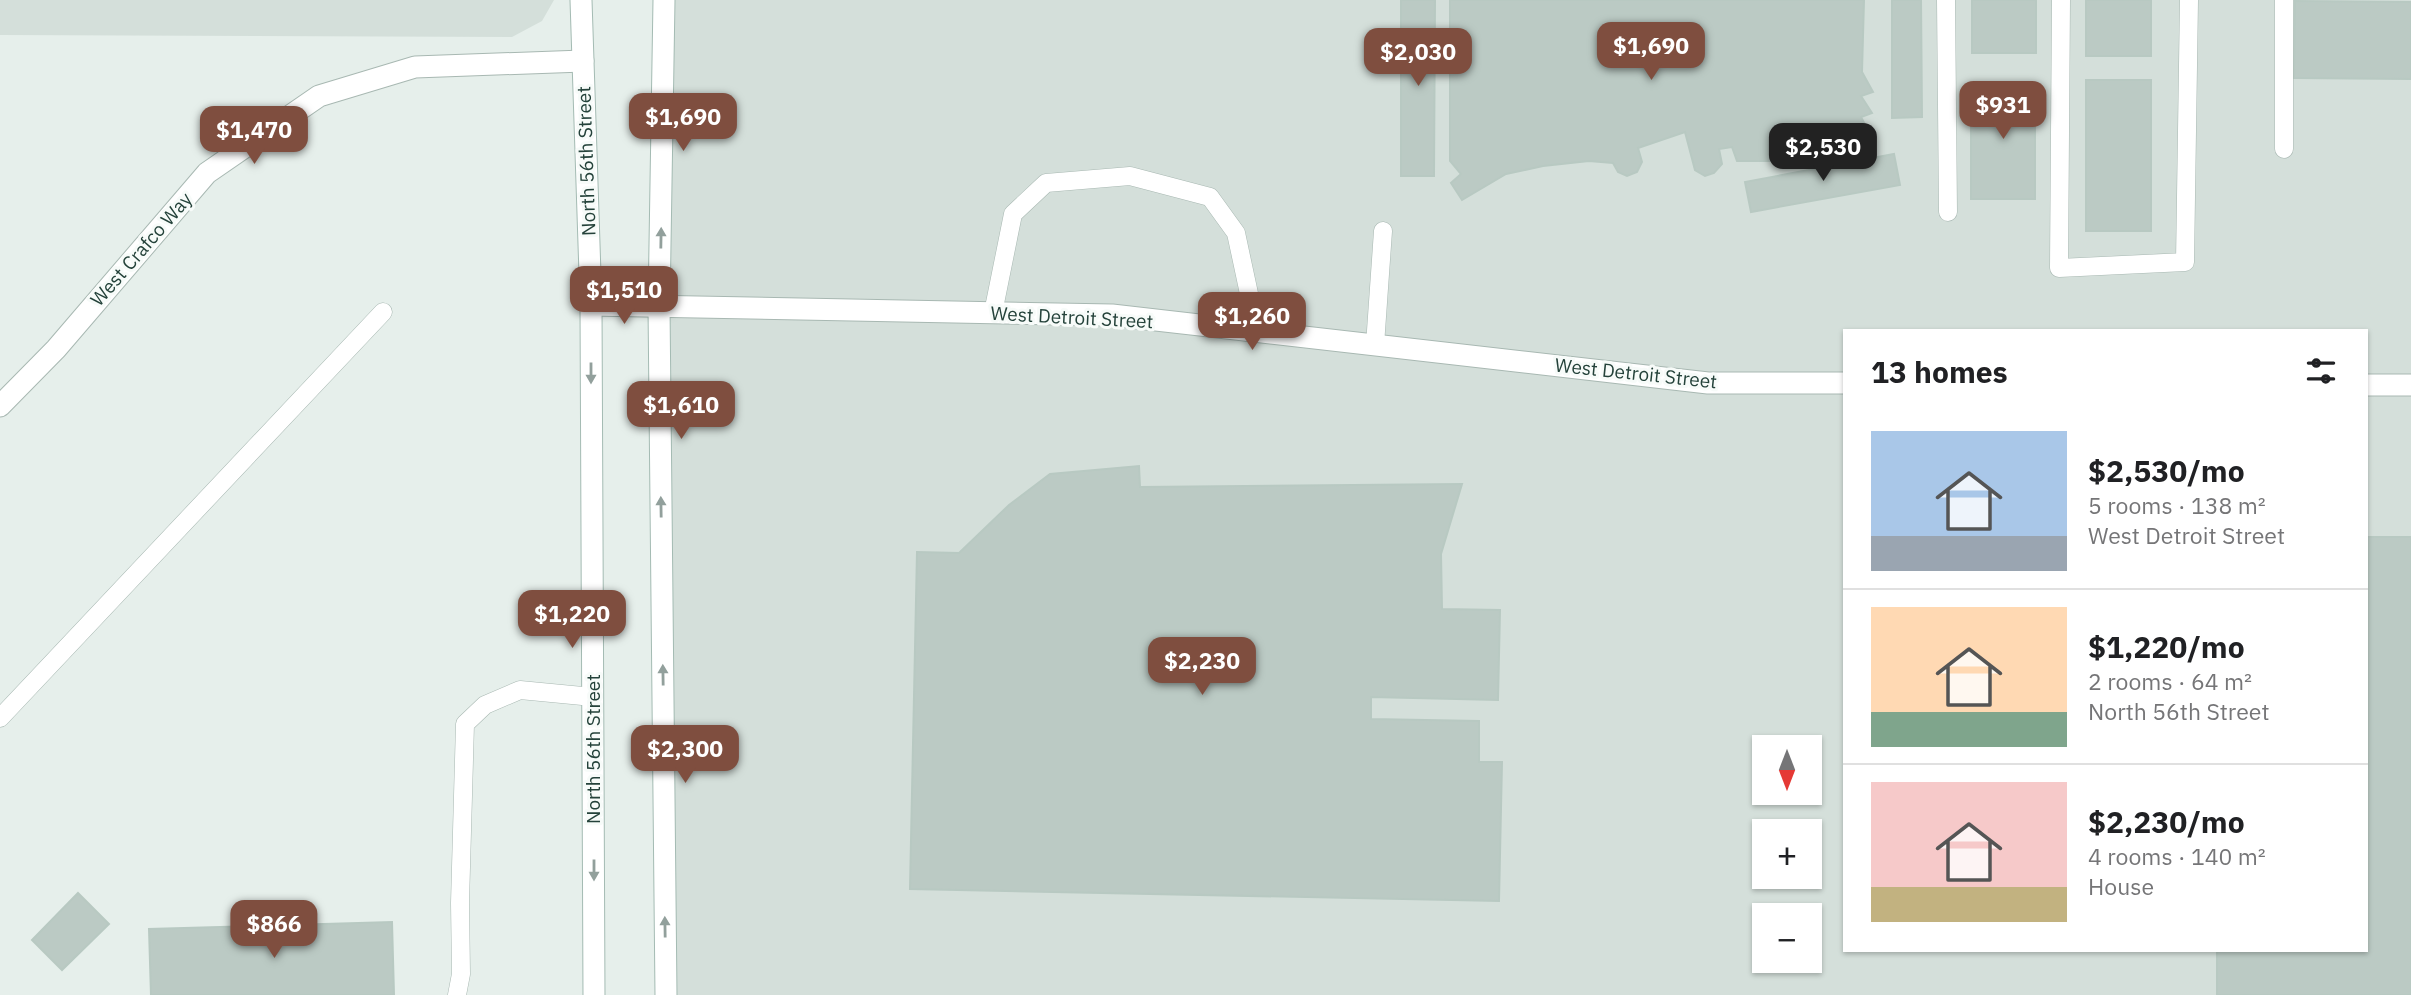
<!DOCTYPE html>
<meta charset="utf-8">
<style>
:root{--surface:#fff;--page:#f6f6f6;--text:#202124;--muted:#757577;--line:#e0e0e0;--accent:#7f4e3f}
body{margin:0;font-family:"IBM Plex Sans",sans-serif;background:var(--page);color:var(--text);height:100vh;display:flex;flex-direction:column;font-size:26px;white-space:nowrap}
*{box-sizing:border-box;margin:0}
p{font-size:23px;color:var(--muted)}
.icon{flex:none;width:38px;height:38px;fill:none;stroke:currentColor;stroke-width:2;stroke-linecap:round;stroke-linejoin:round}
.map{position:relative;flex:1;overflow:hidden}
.sheet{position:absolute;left:1843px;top:329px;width:525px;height:623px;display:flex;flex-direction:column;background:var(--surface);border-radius:0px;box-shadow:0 2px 5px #0004}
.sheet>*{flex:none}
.needle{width:46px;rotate:180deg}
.buttons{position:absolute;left:1752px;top:735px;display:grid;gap:14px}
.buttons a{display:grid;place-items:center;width:70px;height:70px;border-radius:0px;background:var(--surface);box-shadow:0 2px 5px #0004;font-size:35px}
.price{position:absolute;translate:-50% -60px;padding:0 16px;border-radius:14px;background:var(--accent);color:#fff;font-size:23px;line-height:46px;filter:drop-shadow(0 2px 4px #0008)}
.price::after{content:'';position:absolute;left:50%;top:42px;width:21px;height:16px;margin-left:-10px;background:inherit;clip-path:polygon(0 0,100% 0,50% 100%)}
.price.on{background:#222;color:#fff}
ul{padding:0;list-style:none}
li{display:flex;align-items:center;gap:21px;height:175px;padding:0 28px}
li+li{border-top:2px solid var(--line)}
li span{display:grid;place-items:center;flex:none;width:196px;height:140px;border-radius:0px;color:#555}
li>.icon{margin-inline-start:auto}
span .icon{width:84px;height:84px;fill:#fffc;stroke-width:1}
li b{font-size:30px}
h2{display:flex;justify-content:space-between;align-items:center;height:84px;padding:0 28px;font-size:30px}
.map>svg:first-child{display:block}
</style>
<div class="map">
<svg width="2411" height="995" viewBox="0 0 2411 995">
<rect width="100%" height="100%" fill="#e6efeb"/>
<path fill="#d4dfda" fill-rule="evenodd" d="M0,0H554L542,21L512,37L0,35Z
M664,0H2411V995H663ZM1844,331H2366V950H1844ZM1764,747H1810V793H1764ZM1764,831H1810V877H1764ZM1764,915H1810V961H1764Z"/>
<path fill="#bbcac4" stroke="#b8c9c2" stroke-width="2" d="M1401,0H1435L1434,176H1401Z
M1450,0H1864L1862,72L1873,92L1861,96L1872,113L1861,117L1871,136L1817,157L1784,161H1737L1732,147L1719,149L1722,164L1714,173L1705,176L1695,170L1685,132L1638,148L1642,162L1637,172L1627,176L1618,172L1613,163L1589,161L1543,166L1506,174L1462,200L1451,183L1461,174L1450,161Z
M1892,0H1921L1922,117L1892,118Z
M1972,0H2036V53H1972Z
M2086,0H2151V56H2086Z
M2295,1L2411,2V79L2294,78Z
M2086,80H2151V231H2086Z
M1971,83H2035V199H1971Z
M1894,154L1900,185L1751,212L1745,182Z
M1139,466L1140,487L1462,484L1441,554L1442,609L1500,610L1498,700L1371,697V719L1479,721V762H1502L1499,901L910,889L917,552L959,553L1009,505L1050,474Z
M2366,537H2411V995H2217V950H2366Z
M78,893L109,924L62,970L32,940Z
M392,922L394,995H151L149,929Z"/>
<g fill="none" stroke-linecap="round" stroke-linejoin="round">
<defs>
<path id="lane" d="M1946,0L1948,212
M2061,0L2059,268L2185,262L2189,0
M2284,149V0
M993,313L1013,214L1046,183L1130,176L1210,197L1236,233L1257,331
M1375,345L1383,231
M0,718L383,312
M457,995L461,974L460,903L465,724L485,705L520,690L593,697"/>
<path id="street" d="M591,305L1112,315L1708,383H1844
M2366,385H2411
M0,406L56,349L207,173L319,96L415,67L583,61"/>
<path id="secondary" d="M581,0L591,305L594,995
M664,0L659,306L666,995"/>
</defs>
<use href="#lane" stroke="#a8b8b2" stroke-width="19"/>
<use href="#street" stroke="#a8b8b2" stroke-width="23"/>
<use href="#secondary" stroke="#a4bbb3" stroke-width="23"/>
<use href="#lane" stroke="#fff" stroke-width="18"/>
<use href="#street" stroke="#fff" stroke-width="21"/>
<use href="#secondary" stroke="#fff" stroke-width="21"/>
</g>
<defs><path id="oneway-solid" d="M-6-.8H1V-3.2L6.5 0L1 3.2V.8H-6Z" transform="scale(1.75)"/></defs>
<g fill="#92a09c">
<use href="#oneway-solid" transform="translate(661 238) rotate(-89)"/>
<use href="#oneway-solid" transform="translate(591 373) rotate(90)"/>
<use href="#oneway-solid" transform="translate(661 507) rotate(-91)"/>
<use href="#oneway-solid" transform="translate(663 675) rotate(-91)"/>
<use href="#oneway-solid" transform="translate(594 870) rotate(90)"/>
<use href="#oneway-solid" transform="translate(665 927) rotate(-91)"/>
</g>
<g text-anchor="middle" stroke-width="6" stroke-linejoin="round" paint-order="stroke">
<g font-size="19" fill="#24423a" stroke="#f7fbf9">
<text transform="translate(586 161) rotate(-92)" y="7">North 56th Street</text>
<text transform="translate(141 249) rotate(-49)" y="7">West Crafco Way</text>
<text transform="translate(1072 317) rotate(3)" y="7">West Detroit Street</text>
<text transform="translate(1636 373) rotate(6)" y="7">West Detroit Street</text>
<text transform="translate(593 749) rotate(-90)" y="7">North 56th Street</text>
</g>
</g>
</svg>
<div class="buttons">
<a><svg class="needle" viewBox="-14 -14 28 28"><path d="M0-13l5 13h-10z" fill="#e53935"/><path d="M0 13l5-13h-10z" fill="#757577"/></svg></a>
<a>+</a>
<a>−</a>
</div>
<b class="price" style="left:1651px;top:82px">$1,690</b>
<b class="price" style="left:1418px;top:88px">$2,030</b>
<b class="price" style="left:2003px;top:141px">$931</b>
<b class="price" style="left:683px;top:153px">$1,690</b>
<b class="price" style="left:254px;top:166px">$1,470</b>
<b class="price on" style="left:1823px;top:183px">$2,530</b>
<b class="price" style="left:624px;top:326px">$1,510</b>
<b class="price" style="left:1252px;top:352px">$1,260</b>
<b class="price" style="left:681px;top:441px">$1,610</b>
<b class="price" style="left:572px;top:650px">$1,220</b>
<b class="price" style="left:1202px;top:697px">$2,230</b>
<b class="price" style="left:685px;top:785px">$2,300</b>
<b class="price" style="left:274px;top:960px">$866</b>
<section class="sheet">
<h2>13 homes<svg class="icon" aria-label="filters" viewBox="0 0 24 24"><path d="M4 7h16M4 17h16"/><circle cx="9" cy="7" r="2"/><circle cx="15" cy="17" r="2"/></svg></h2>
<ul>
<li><span style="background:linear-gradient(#a9c7e8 75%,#9aa5b1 0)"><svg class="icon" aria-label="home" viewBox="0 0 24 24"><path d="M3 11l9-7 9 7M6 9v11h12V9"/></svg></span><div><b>$2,530/mo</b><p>5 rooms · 138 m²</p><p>West Detroit Street</p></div></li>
<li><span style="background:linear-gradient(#ffd9b3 75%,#7fa58c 0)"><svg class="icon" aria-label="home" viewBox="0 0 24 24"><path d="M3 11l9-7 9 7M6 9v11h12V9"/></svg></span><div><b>$1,220/mo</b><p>2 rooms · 64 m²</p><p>North 56th Street</p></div></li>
<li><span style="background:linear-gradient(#f6c9c9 75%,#c2b280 0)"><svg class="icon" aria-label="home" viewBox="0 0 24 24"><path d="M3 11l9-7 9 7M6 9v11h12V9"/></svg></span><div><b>$2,230/mo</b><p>4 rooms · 140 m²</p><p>House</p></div></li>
</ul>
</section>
</div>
